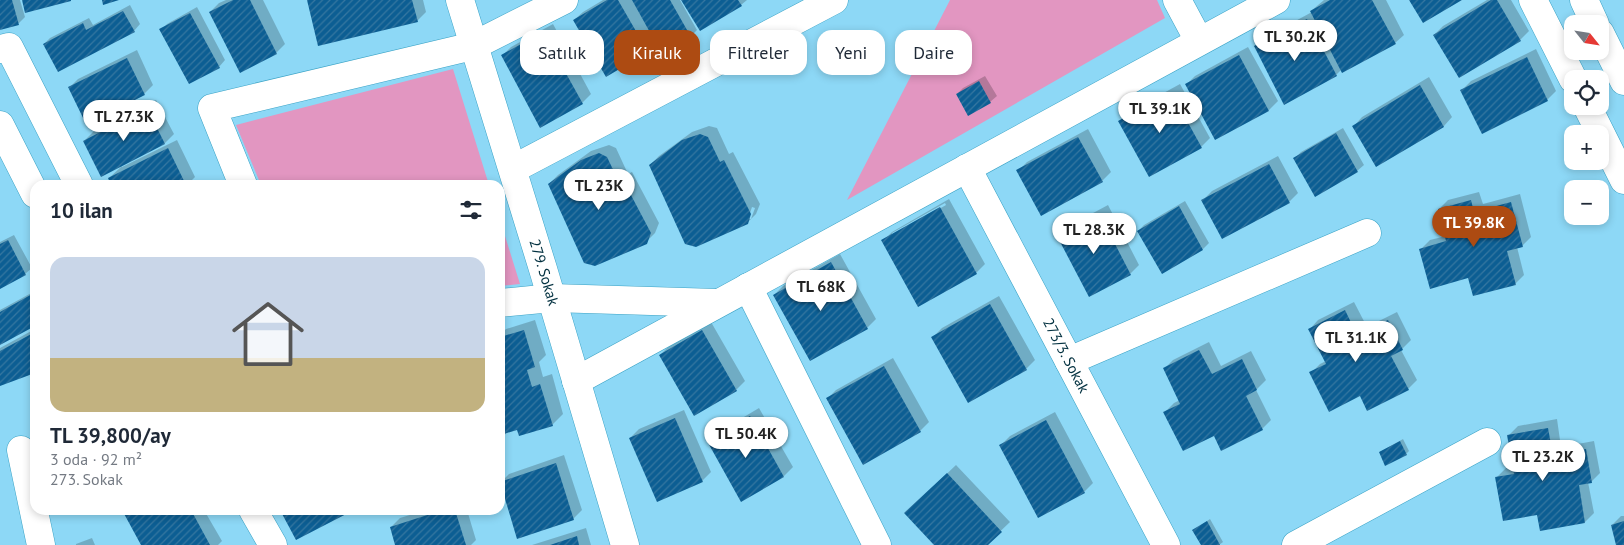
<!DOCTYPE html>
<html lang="tr">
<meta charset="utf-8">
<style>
:root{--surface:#fff;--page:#f6f6f7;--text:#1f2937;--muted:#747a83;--accent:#ad4b12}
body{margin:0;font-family:"PT Sans",sans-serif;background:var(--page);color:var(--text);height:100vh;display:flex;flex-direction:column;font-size:19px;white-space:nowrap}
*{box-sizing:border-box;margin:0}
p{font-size:16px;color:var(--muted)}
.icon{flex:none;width:28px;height:28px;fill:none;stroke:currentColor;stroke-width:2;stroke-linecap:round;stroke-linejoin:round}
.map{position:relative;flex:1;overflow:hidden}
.side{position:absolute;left:30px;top:180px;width:475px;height:335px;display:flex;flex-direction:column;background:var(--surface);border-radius:15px;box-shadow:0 2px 8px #0003}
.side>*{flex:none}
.top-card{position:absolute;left:520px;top:30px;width:475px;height:45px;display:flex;gap:10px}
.needle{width:32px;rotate:120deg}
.tools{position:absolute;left:1564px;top:15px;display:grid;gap:10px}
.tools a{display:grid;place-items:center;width:45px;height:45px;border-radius:10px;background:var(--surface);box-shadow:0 2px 8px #0003;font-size:25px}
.price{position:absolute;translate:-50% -42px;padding:0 11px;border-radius:18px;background:#fff;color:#222;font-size:16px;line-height:32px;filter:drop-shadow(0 1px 2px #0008)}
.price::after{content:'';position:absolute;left:50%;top:30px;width:15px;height:11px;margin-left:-8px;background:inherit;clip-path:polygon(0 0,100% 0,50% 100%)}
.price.selected{background:var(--accent);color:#fff}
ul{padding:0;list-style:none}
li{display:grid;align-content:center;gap:10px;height:265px;padding:0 20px}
li span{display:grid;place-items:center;height:155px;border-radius:15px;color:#555}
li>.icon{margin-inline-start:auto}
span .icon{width:90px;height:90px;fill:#fffc;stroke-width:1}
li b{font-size:21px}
h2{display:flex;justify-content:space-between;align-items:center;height:60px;padding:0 20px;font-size:21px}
.pill{padding:0 18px;border-radius:15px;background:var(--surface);box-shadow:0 2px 8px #0003;font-size:18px;line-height:45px}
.pill.selected{background:var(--accent);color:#fff}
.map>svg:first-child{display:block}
</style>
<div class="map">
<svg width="1624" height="545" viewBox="0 0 1624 545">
<defs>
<pattern id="building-hatch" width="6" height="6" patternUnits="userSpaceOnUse" patternTransform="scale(1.25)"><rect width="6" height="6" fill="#0c5e93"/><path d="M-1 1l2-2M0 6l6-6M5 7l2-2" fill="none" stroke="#3677a0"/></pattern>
</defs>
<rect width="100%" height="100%" fill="#8dd8f6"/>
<path fill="#e296c1" d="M950,0H1157L1165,18L847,200Z
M453,69L489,185H261L236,125Z
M500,220L520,284L500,286Z"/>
<path fill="#0003" fill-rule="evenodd" d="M0,0H20L25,17L19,23L0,29Z
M226,0H263L285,44L276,53L210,12L219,3Z
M308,0H423L426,12L417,21Z
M603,0H680L697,30L691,36L663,52L657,42L647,51L574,20L583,12Z
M683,0H747L741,5Z
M1324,0H1386L1404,35L1395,43L1342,69L1336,75L1255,47L1264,38L1312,12L1311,11Z
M1487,0H1511L1529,31L1520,40L1434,35L1443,26Z
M130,5L140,24L134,31L44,44L50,38L89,18L93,25Z
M197,7L225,60L219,67L189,83L161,30L167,24Z
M553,24L591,94L582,103L502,56L511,47Z
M1248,47L1278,101L1269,110L1215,138L1187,84L1195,76Z
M1536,49L1556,91L1547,100L1462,90L1471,81Z
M137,50L153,85L144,94L70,87L78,79Z
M985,76L997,96L990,102L957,94L963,88Z
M1429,77L1452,117L1444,126L1376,165L1354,126L1362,117Z
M1180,84L1210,138L1201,147L1120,121L1129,112Z
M156,100L174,134L165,143L101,175L84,141L93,132Z
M709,126L717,128L729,154L733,152L760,204L756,214L747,223L650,165L659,156L692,132ZM752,207L755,208L751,219H748Z
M1343,128L1364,165L1357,171L1316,195L1295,158L1301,152Z
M1088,129L1111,172L1102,181L1018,171L1027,162Z
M177,140L195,177L188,184L196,180L199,185H112L109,178L122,166V167Z
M609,145L616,148L628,174L632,172L659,223L655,233L646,242L549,184L558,175L591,151Z
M1278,156L1298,193L1289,202L1203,200L1212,191Z
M1479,192L1483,204L1520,194L1531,237L1522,246L1517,247L1524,275L1515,284L1469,277L1421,249L1430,240L1446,236L1439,209L1448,200Z
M949,199L985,264L976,273L883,241L892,232ZM945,203L946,205L892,236V233Z
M1185,201L1209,243L1203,249L1138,231L1144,225Z
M1108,205L1139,265L1130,274L1058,236L1067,227Z
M14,235L32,268L25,274L0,288V242Z
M500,252H504L505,266L500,269Z
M840,254L876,319L867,328L810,360L774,295L783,286Z
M35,291V324L0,343V310Z
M999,296L1035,360L1026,369L933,337L942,328Z
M1354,302L1367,327L1397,312L1411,340L1401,350L1417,380L1408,389L1360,395L1311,373L1320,364L1326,361L1310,329L1318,320Z
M535,320L546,355L539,362L543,377L552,374L563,414L552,425L509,431L500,439V335L506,329Z
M711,322L745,381L736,390L660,355L669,346Z
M35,329V371L0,384V348Z
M1209,342L1221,366L1251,351L1266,380L1256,390L1271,420L1262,429L1215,434L1165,412L1174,403L1180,400L1164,369L1173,360Z
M893,358L929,422L920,431L863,463L827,399L836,390Z
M759,408L793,467L784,476L742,500L708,442L717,433Z
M684,410L711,472L702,481L630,438L639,429Z
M1055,412L1093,483L1084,492L1001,445L1010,436Z
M1557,419L1561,447L1594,441L1600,473L1591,482H1588L1594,513L1585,522L1541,529L1538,513L1497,477L1506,468L1514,467L1509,435L1518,426Z
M1403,439L1409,451L1406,454L1380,452Z
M564,455L582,510L573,519L518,537L500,483L509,474Z
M956,465L1010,522L986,545H936L915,504Z
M123,510H204L222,541L218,545H142Z
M426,510H467L476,540L471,545H396L391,527L400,518Z
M1621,516H1624V545H1618L1612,525Z
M1210,519L1223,542L1219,545H1202L1194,530Z
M586,528L591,545H532Z
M92,538L95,545H76V544Z"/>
<path fill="url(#building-hatch)" d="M0,0H12L19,25L0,30Z
M22,0H71V1L25,13Z
M102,0H119L103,5Z
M233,0H250L277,54L240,73L209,12Z
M307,0H412L418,22L318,46Z
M607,0H618L648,52L606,77L573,20Z
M632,0H670L691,37L662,54Z
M681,0H738L742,6L700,31Z
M1330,0H1372L1396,44L1342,73L1310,11Z
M1409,0H1462L1423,23Z
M1491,0H1497L1521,41L1459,78L1433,35Z
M123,11L135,32L58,72L43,44L83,23L86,30Z
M190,13L220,68L189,84L159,29Z
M1307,19L1337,76L1284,105L1254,46Z
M543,32L583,104L540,128L501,55Z
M1239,55L1269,111L1215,140L1185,84Z
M1527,57L1548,101L1482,134L1460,90Z
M127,58L145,95L86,124L68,87Z
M979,81L991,103L968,116L956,94Z
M1420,85L1444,127L1376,167L1352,126Z
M1171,92L1202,148L1149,177L1118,121Z
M147,108L165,144L101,177L83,141Z
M1336,133L1358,172L1315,197L1293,158Z
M700,134L708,137L720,162L724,160L751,214L748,224L696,247L685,244L649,165L682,140Z
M1078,137L1103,182L1041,216L1016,170Z
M168,148L186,185H111L108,178Z
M599,153L607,157L619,182L623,180L651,233L647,244L595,266L584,263L548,184L581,160Z
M1269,164L1290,203L1222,239L1201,200Z
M1471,200L1474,212L1511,202L1523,247L1507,251L1516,285L1473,296L1468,278L1430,289L1419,249L1446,241L1438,209Z
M1179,206L1203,250L1162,274L1137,231Z
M940,207L977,274L918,307L881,240Z
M1099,213L1131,275L1089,297L1057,236Z
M8,240L26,275L0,289V244Z
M831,262L868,329L810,361L773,295Z
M34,293L35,326L0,345V312Z
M990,304L1027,370L968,403L931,337Z
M1345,310L1357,335L1388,320L1403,350L1391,356L1409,390L1367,411L1360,396L1329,412L1309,372L1326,364L1308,329Z
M524,330L535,367L527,370L532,387L540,384L553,426L519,436L517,430L500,435V337Z
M702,330L737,391L694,416L659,355Z
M35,332V373L0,386V351Z
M1199,350L1212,374L1242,359L1257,390L1246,396L1263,430L1221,451L1214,436L1183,451L1163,412L1180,404L1163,368Z
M884,366L921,432L863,465L826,398Z
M750,416L784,477L741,502L707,441Z
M675,418L703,482L657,502L629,438Z
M1046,420L1085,493L1038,518L999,445Z
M1548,428L1553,455L1586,449L1592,483L1579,485L1585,523L1540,531L1537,515L1503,521L1495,477L1514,474L1507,435Z
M1400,441L1407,455L1385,466L1379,452Z
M556,463L574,520L517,539L500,482Z
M947,473L1002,532L988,545H934L904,513Z
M122,510H191L210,545H141Z
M280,510H354L296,540Z
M443,510H455L466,545H395L390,527Z
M1207,521L1220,545H1201L1192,530Z
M1624,521V545H1616L1611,525Z
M577,536L579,545H550Z"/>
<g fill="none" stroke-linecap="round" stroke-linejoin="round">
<defs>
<g id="minor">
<path id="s1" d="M460,0L543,269L625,545"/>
<path d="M1177,0L1199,41"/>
<path d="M0,49L9,47L79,185"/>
<path d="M0,125L35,194"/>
<path id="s2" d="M967,168L1166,545"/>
<path d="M513,169L834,0"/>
<path d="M243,185L212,108L473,46L564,0"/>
<path d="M748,287L877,545"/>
<path d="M500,303L552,298L717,303"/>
<path d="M1069,361L1367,233"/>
<path d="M576,381L1276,0"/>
<path d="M21,450L41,545"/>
<path d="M253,510L273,545"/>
<path d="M1296,545L1487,442"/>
</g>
<path id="tertiary" d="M1533,0L1573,79
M1584,0L1595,24
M1600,33L1624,81
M1587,106L1624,180"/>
</defs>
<use href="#minor" stroke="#39a2c5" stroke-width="29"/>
<use href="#tertiary" stroke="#39a2c5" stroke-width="29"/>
<use href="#minor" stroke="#fff" stroke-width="28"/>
<use href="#tertiary" stroke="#fff" stroke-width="28"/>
</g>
<g text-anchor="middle" stroke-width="5" stroke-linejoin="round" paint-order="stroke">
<g font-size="15" fill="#033140" stroke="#d7f2fd">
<text dy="5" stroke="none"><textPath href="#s1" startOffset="285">279. Sokak</textPath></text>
<text dy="5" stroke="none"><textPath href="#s2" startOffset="212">273/3. Sokak</textPath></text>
</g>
</g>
</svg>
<div class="tools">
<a><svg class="needle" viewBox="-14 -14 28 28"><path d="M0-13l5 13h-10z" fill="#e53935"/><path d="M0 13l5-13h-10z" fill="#747a83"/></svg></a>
<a><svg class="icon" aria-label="locate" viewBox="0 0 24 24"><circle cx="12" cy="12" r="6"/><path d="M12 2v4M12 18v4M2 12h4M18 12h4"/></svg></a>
<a>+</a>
<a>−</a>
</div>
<b class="price" style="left:1295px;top:62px">TL 30.2K</b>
<b class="price" style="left:1160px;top:134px">TL 39.1K</b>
<b class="price" style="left:124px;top:142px">TL 27.3K</b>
<b class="price" style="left:599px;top:211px">TL 23K</b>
<b class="price selected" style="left:1474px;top:248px">TL 39.8K</b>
<b class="price" style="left:1094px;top:255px">TL 28.3K</b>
<b class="price" style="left:821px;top:312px">TL 68K</b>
<b class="price" style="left:1356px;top:363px">TL 31.1K</b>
<b class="price" style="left:746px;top:459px">TL 50.4K</b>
<b class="price" style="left:1543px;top:482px">TL 23.2K</b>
<div class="top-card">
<a class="pill">Satılık</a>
<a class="pill selected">Kiralık</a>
<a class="pill">Filtreler</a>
<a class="pill">Yeni</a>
<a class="pill">Daire</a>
</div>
<section class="side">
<h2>10 ilan<svg class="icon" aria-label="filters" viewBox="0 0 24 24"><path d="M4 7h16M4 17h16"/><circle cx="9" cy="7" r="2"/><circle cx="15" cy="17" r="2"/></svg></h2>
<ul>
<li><span style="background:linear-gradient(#c9d6e8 65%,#c2b280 0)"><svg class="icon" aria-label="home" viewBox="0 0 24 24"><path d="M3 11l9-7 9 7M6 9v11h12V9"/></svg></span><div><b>TL 39,800/ay</b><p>3 oda · 92 m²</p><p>273. Sokak</p></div></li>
</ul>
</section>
</div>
